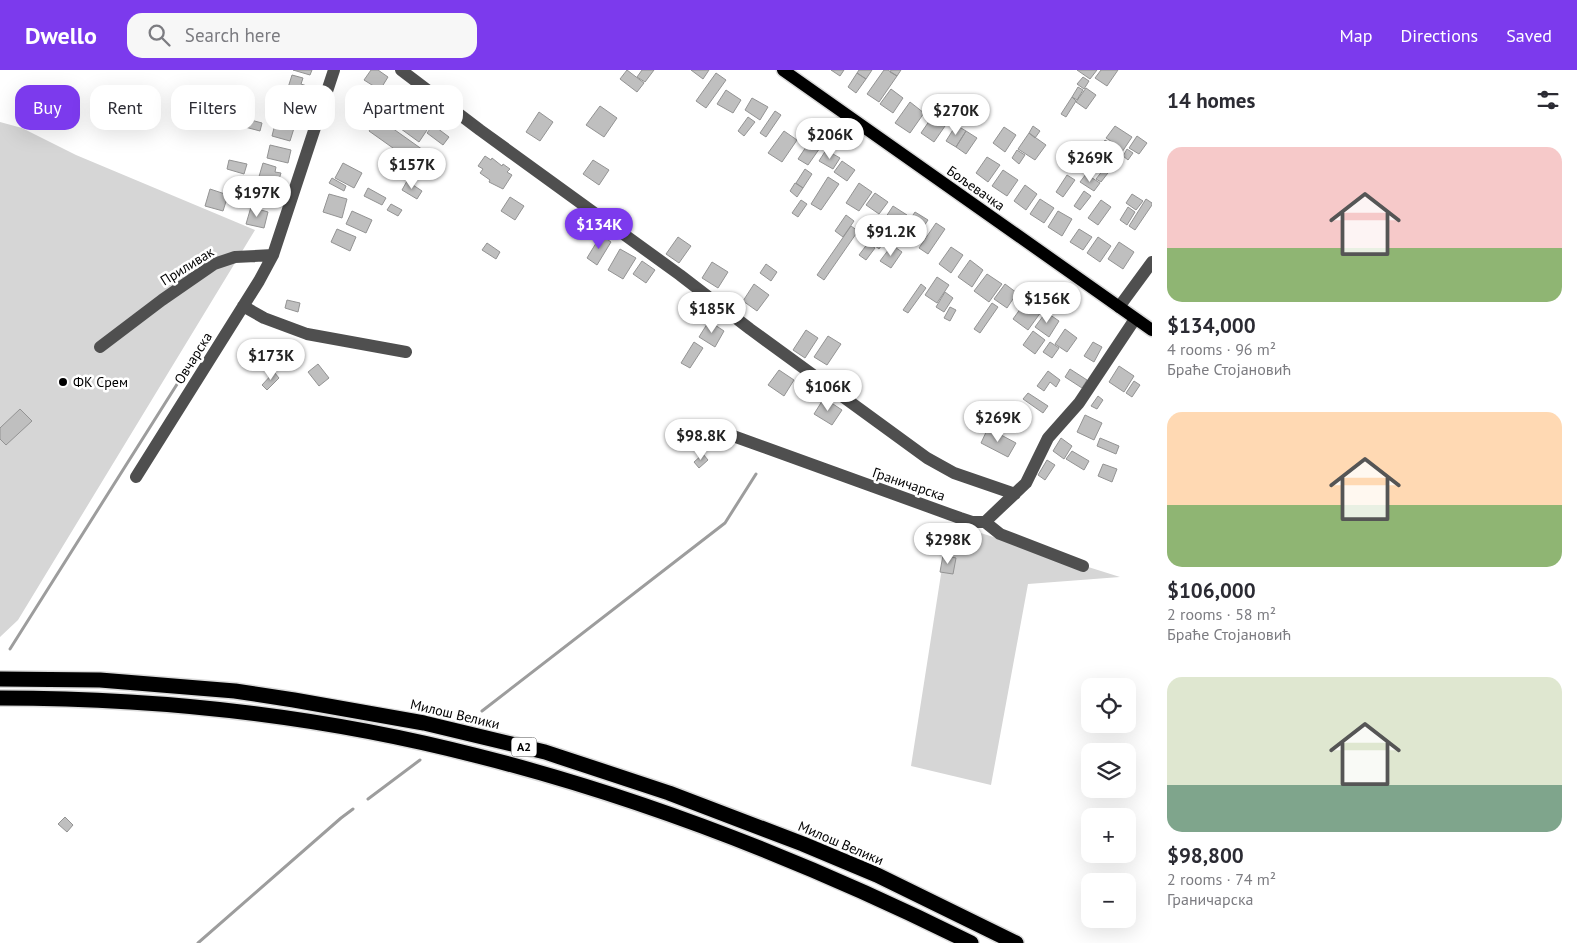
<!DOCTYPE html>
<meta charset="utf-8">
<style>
:root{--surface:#fff;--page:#f7f7f7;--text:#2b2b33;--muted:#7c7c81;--accent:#7c3aed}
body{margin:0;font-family:"PT Sans",sans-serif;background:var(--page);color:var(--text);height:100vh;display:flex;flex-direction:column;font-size:19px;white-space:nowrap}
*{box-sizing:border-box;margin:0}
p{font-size:16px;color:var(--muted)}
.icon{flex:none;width:28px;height:28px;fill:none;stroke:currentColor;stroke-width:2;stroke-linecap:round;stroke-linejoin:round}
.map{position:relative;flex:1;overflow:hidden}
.details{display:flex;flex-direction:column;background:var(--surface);width:425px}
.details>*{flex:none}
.banner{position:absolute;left:15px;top:15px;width:475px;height:45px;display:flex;gap:10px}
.controls{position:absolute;left:1081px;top:608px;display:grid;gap:10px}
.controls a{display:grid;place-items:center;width:55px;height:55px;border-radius:10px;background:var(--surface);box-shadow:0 5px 20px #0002;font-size:25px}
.price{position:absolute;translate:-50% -42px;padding:0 11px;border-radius:18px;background:#fff;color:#222;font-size:16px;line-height:32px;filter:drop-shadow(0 1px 2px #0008)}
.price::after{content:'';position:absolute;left:50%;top:30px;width:15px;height:11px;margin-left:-8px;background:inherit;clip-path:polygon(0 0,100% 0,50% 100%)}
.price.current{background:var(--accent);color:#fff}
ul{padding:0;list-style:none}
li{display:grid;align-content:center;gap:10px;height:265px;padding:0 15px}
li span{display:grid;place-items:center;height:155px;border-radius:15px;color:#555}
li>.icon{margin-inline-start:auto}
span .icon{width:90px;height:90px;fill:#fffc;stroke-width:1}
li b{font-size:21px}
h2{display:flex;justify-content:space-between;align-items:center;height:60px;padding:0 15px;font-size:21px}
.chip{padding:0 18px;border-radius:15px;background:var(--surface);box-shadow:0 5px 20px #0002;font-size:18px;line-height:45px}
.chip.current{background:var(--accent);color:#fff}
header{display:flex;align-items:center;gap:30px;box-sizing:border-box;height:70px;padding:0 25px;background:var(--accent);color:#fff}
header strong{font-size:24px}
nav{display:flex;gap:28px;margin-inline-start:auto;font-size:18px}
.search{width:350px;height:45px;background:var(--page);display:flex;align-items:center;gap:12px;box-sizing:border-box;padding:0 18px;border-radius:15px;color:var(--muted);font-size:19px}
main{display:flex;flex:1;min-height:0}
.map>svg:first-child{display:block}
</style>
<header>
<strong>Dwello</strong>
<div class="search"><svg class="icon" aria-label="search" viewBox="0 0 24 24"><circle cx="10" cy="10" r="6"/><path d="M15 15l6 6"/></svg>Search here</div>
<nav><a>Map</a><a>Directions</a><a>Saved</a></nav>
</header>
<main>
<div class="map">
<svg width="1152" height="873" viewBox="0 0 1152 873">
<rect width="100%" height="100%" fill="#fff"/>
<path fill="#d6d6d6" d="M0,52L22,58L76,85L255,160L18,550L0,567Z
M949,453L1120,507L1028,514L991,715L911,696Z"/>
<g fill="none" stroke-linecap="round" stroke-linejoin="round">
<path stroke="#9d9d9d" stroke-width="3" d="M10,579L198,281
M482,641L725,453L756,404
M368,729L420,690
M198,873L341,748L353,739"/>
</g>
<path fill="#bfbfbf" stroke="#939393" d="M293,0H312L310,5Z
M371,0H378L388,7L380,20L364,10Z
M627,0L644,13L637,22L620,9Z
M642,0H654L645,12L637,7Z
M691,0H709L703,9Z
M831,0H844L840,6Z
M859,0H872L866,9L857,3Z
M884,0H888L897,6L879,32L867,24Z
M891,0H901L897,6L890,2Z
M1077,0H1097L1090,9Z
M1101,0H1118L1107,16L1095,8Z
M716,3L726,10L706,38L696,31Z
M857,3L866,9L856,23L848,17Z
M292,5L303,8L301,14L307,16L304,29L286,24Z
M1083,7L1089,11L1084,19L1077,14Z
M364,17L380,29L371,41L355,30Z
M1078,17L1083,20L1077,30L1072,27Z
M1086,18L1096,25L1086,39L1076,32Z
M891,19L903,28L893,43L880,34Z
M726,20L741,30L733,43L717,34Z
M401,21L419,33L410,46L392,34Z
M1072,27L1076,31L1066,47L1061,44Z
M752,28L768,37L760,50L745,40Z
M284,31L302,36L297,53L279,48Z
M910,32L924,43L910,63L895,53Z
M950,33L956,36L951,46L945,42Z
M392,34L404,42L394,55L383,47Z
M600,36L617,48L604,67L586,55Z
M775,41L781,45L766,67L760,63Z
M539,42L553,52L540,71L526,62Z
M405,45L427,60L419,72L397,56Z
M748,47L755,52L744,66L738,61Z
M932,47L945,56L934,72L921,63Z
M378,48L440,92L431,105L369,61Z
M247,49L262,53L260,61L245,57Z
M276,50L295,55L290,71L272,66Z
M433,55L449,67L443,75L427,63Z
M956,55L966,61L956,77L946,71Z
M1033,56L1040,61L1035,68L1029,63Z
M1115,56L1132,67L1114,94L1104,88L1114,73L1106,68Z
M1004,57L1016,65L1005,82L993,73Z
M784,61L797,70L782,92L768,83Z
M966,61L977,68L966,84L956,77Z
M1029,63L1046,75L1035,90L1018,79Z
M1137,66L1147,73L1139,84L1129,78Z
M812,68L822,75L808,95L798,89Z
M1105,70L1111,74L1103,87L1097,83Z
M270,75L291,80L288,93L267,88Z
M1127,79L1133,83L1128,90L1123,86Z
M826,80L840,88L833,99L819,91Z
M1017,80L1025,85L1019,94L1012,88Z
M1095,84L1101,88L1095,96L1090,92Z
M485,86L491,90L492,88L502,96L503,94L510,99L507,102L512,105L503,119L489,112L490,110L480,103L483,99L478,96Z
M987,87L1000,95L988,112L976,103Z
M229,90L247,94L244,104L227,99Z
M593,90L609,100L599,115L583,104Z
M842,91L855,100L847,111L834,102Z
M263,93L276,97L275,102L281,103L277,116L258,110Z
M343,93L362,103L354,118L335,108Z
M1107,95L1111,99L1101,112L1096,109Z
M805,99L812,104L803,118L796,113Z
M1003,100L1018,110L1007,126L992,116Z
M1086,104L1100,113L1094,121L1080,112Z
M1067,105L1075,110L1063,127L1056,122Z
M828,107L839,114L821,140L811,134Z
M332,108L346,116L344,121L329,113Z
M407,111L422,121L417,129L402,120Z
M255,113L275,119L270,136L251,130Z
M795,113L803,118L797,127L790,121Z
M859,113L872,122L859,141L846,133Z
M1025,115L1037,124L1026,140L1014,131Z
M368,118L386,128L382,135L364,126Z
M210,119L228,125L223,141L205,136Z
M1084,121L1091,126L1080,140L1074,136Z
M875,123L888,132L879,144L866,135Z
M329,124L347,129L342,148L323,142Z
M1132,124L1143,131L1136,140L1126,133Z
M510,127L524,136L515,150L501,141Z
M1040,129L1054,138L1044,153L1030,144Z
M1146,129L1152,133V135L1135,160L1129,156Z
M801,130L807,134L798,147L792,143Z
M1101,130L1111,137L1098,155L1088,148Z
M391,134L402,140L398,146L387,140Z
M893,136L907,145L893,165L880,156Z
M251,137L268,142L264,158L246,154Z
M1128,137L1135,142L1127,155L1120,150Z
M352,141L372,150L366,163L346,154Z
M1058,141L1072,149L1062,166L1048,157Z
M915,142L928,150L916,168L903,160Z
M846,145L854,151L843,167L835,161Z
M936,153L945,159L928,184L919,178Z
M851,156L858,161L824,210L817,205Z
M879,158L889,165L879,179L869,171Z
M337,159L356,167L350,181L331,172Z
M1079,159L1092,167L1083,180L1070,172Z
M601,165L611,172L597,195L587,188Z
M678,167L691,176L679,193L666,184Z
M1098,167L1111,176L1100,192L1087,183Z
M1119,172L1134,182L1123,199L1108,189Z
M487,173L500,182L496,189L482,180Z
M868,173L875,178L866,190L859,185Z
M892,175L902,182L891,198L880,191Z
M951,177L963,185L951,203L939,194Z
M620,179L636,188L623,209L608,200Z
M970,190L983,200L972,217L958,207Z
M642,191L655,200L646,213L633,204Z
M712,192L728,202L718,218L702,208Z
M766,194L777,202L771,211L760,203Z
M987,204L1002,214L989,232L974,221Z
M937,207L949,215L937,233L925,225Z
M754,214L769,225L757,241L743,231Z
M921,214L926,218L908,243L903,240Z
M1005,214L1017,223L1007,238L994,229Z
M945,222L953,228L944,242L936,237Z
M287,230L300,233L298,242L285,238Z
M1026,231L1041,242L1028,260L1013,249Z
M992,233L998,237L980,263L974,259Z
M950,237L956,240L950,251L944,248Z
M1046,242L1059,251L1049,267L1035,257Z
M709,251L724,261L715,277L699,267Z
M1065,259L1077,268L1067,282L1055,274Z
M806,260L818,268L805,288L793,280Z
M1033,261L1045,270L1035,284L1023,275Z
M828,266L841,274L827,295L814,287Z
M694,272L703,278L690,298L681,293Z
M1050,272L1059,278L1052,288L1043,282Z
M1093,272L1102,277L1094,292L1084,286Z
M318,294L329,308L319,316L308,302Z
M1119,296L1134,306L1124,322L1109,312Z
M1070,299L1087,310L1082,318L1065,307Z
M779,300L794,310L784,326L768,315Z
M1048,301L1060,310L1056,317L1050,312L1044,321L1037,316Z
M274,302L279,308L267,320L262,315Z
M1134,311L1140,315L1132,327L1126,323Z
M1028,323L1048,336L1043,343L1023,329Z
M1098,326L1103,330L1097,339L1091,336Z
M824,328L842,340L832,355L814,344Z
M20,339L32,351L6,375L0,369V358Z
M1085,345L1102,353L1094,370L1077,362Z
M988,358L1016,373L1008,387L981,373Z
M1061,368L1072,376L1064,389L1053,381Z
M1100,368L1119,376L1116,384L1097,376Z
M1072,381L1089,391L1084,400L1066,389Z
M703,384L708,390L699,398L694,392Z
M1047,390L1055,395L1045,410L1038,405Z
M1103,394L1117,399L1112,412L1098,406Z
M943,485L956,488L953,504L940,502Z
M65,747L73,755L67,762L58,754Z"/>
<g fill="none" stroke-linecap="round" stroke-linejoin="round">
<defs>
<path id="major" d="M783,0L1152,260"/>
<path id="highway" d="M0,609L100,610L235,621L294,630L424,653L545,682L669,723L803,774L877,805L1016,873
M0,628C160,628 323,646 478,686C648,729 814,795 971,873"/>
</defs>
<use href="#major" stroke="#dbdbdb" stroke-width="15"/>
<use href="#highway" stroke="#dbdbdb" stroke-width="18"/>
<path stroke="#4f4f4f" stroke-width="12" d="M401,0L480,60L680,205L750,259L927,388L954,403L1015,424
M243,236L264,248L307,264L406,282
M1119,237L1152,192
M100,277L162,230L214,194L235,187L273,185
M722,362L960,448L972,452H985L1000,464L1083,496
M136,407L259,211L273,185L334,0
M985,452L1026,413L1048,368L1079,333L1135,249"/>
<use href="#major" stroke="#000" stroke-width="12"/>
<use href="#highway" stroke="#000" stroke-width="15"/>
</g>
<circle fill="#000" stroke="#fff" stroke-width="2" cx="63" cy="312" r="5"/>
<g text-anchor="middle" stroke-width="5" stroke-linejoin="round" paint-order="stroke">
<rect fill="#fff" stroke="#4c4c4c" stroke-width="1" x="511.5" y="667.5" width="25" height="19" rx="4"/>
<g font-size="12" font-weight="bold" fill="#000">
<text x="524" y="681">A2</text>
</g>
<g font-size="14" fill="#000" stroke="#fff">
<text transform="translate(976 118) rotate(35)" y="5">Бољевачка</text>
<text transform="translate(187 196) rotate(-32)" y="5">Приливак</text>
<text transform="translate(193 288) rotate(-58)" y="5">Овчарска</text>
<text transform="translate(909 414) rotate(19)" y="5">Граничарска</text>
<text transform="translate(455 644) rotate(13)" y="5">Милош Велики</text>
<text transform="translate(841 773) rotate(23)" y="5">Милош Велики</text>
</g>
<g font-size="14" fill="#000" stroke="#fff" text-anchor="start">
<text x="73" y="317">ФК Срем</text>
</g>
</g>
</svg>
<div class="controls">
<a><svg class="icon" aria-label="locate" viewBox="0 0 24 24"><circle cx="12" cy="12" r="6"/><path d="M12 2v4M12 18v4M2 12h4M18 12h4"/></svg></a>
<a><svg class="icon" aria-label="layers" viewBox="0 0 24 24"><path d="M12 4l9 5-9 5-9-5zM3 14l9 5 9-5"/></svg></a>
<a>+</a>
<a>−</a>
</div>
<b class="price" style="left:956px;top:66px">$270K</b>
<b class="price" style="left:830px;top:90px">$206K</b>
<b class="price" style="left:1090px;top:113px">$269K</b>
<b class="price" style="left:412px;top:120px">$157K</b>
<b class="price" style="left:257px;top:148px">$197K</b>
<b class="price current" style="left:599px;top:180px">$134K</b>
<b class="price" style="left:891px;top:187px">$91.2K</b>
<b class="price" style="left:1047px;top:254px">$156K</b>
<b class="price" style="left:712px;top:264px">$185K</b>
<b class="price" style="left:271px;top:311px">$173K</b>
<b class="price" style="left:828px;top:342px">$106K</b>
<b class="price" style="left:998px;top:373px">$269K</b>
<b class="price" style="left:701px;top:391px">$98.8K</b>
<b class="price" style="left:948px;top:495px">$298K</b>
<div class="banner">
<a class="chip current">Buy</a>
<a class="chip">Rent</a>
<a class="chip">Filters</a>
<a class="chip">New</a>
<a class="chip">Apartment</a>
</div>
</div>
<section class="details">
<h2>14 homes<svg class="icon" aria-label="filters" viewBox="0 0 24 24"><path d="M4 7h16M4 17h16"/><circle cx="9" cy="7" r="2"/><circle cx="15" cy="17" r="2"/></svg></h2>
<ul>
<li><span style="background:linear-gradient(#f6c9c9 65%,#8fb573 0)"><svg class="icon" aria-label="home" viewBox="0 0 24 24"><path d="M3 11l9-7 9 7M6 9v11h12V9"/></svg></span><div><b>$134,000</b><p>4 rooms · 96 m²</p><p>Браће Стојановић</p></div></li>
<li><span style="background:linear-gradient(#ffd9b3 60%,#8fb573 0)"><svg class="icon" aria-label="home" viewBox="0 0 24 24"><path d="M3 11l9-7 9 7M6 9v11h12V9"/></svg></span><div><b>$106,000</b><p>2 rooms · 58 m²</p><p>Браће Стојановић</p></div></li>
<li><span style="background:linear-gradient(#dfe7d0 70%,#7fa58c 0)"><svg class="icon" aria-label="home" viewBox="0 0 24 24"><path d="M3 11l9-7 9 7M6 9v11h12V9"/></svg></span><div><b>$98,800</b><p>2 rooms · 74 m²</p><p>Граничарска</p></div></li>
</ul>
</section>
</main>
